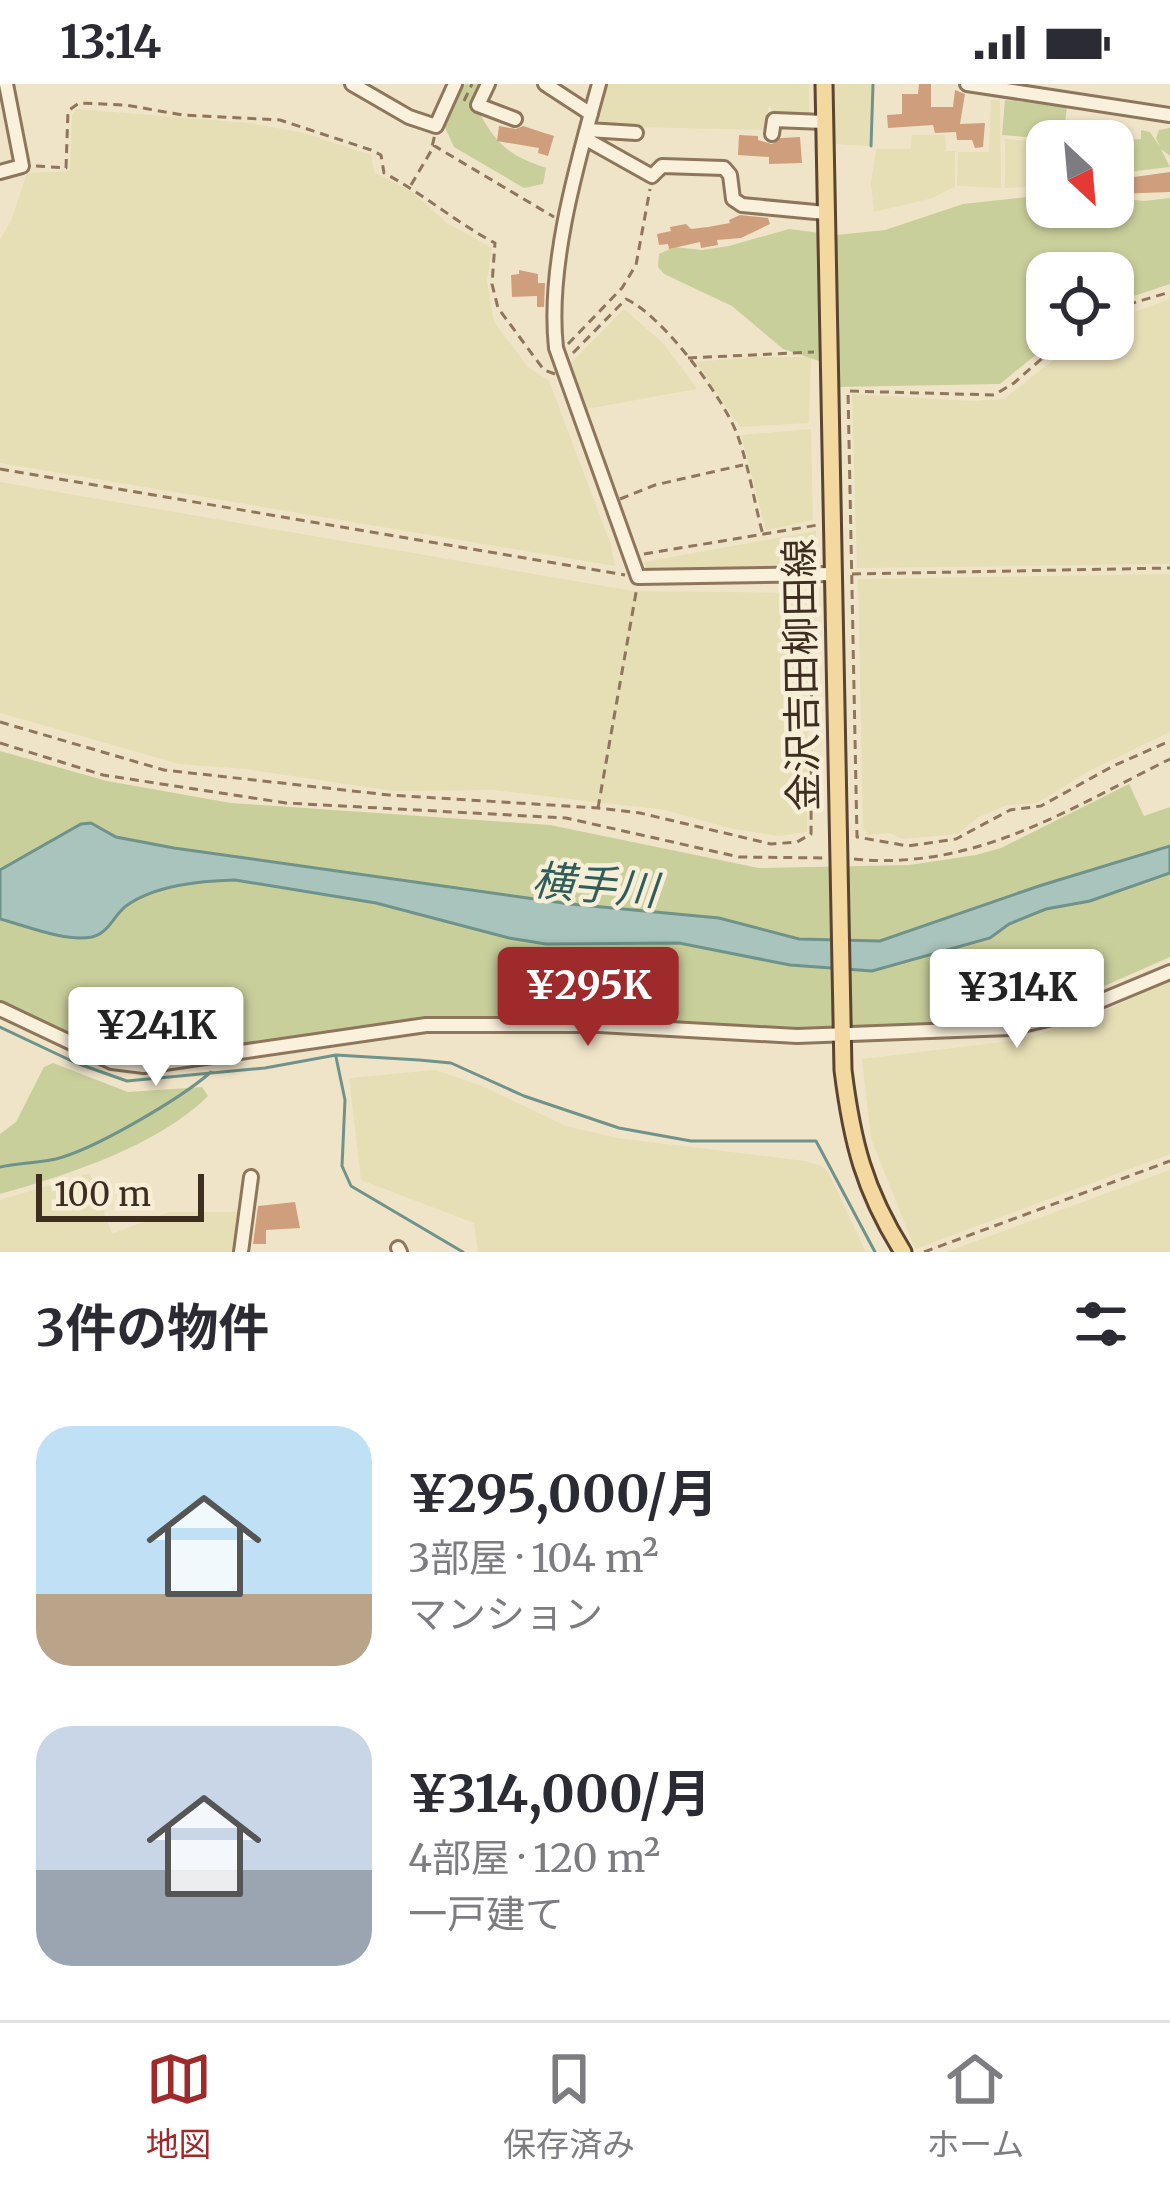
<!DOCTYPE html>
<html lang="ja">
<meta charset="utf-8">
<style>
:root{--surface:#fff;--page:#f2f2f3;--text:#2b2b33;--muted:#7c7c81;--line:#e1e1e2;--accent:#9e2a2b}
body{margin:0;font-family:Merriweather,"Noto Sans JP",serif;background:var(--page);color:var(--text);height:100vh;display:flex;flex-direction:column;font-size:45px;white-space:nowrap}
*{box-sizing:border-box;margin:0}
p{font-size:39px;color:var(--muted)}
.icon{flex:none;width:66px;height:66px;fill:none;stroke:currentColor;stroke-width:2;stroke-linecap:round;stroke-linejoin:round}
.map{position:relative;height:1168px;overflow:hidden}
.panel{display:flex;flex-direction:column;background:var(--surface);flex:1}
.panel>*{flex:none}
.needle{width:78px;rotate:154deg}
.fabs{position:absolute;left:1026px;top:36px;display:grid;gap:24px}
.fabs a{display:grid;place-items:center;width:108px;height:108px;border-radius:24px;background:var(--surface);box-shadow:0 3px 9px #0004;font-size:60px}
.scale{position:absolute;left:36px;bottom:30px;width:168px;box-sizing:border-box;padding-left:12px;border:6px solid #3d2e20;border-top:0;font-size:33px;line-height:42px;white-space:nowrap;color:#3d2e20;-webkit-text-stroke:9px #f7eed8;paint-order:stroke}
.price{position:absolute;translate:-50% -102px;padding:0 27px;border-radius:12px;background:#fff;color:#222;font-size:39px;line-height:78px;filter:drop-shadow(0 3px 6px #0008)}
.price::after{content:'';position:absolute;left:50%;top:72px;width:36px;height:27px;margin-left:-18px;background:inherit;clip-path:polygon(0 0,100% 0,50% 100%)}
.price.active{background:var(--accent);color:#fff}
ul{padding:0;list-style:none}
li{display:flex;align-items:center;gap:36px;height:300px;padding:0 36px}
li span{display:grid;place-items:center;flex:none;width:336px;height:240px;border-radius:36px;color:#555}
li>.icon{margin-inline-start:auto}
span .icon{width:144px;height:144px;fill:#fffc;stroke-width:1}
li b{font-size:51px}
h2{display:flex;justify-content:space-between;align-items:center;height:144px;padding:0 36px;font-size:51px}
.status{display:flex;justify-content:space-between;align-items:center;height:84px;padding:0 60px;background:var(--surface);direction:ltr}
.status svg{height:33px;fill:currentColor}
.dock{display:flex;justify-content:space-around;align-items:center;height:168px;border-top:3px solid var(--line);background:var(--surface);font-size:33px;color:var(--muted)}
.dock a{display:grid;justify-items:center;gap:6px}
.dock .active{color:var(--accent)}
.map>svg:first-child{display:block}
</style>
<div class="status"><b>13:14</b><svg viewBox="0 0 49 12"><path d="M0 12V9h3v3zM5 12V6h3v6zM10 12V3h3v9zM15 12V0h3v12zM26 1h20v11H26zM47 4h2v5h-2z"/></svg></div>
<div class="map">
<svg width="1170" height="1168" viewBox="0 0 1170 1168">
<rect width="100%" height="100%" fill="#f0e4c8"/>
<path fill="#e6deb5" d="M602,0H809V31H775L769,21L764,46L593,42Z
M834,0H871L869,62L834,60Z
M991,16H1000L1001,104L957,102L958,68H989Z
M76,25L249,39L304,49L371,71L374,88L411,107L447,139L492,164L487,197L494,238L528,283L549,297L611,461L615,482L0,379V155L11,137L27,89L70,87L72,31Z
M912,51H945L946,67H955V102L933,114L874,128L871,100L876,65H911Z
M1005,55L1047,58V102L1005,104Z
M1170,215V480L857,484L852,310L972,317L1004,315L1080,255H1113V236Z
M624,225L664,260L697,305L586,325L568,282Z
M751,273H811L809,339L740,343L696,278Z
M811,345L813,436L766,446L741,351Z
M0,398L633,507L808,509L807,748L779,752L729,744L665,726L493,706L393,707L246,685L179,680L0,629Z
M816,447L817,481L647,486L644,478Z
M1170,490V648L1089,687L1037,719L1007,721L977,734L958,750L903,755L889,749L868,751L863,745L858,495Z
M1170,897V1070L915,1165L871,1055L862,975L1018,956L1082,937Z
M435,986L482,1002L566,1042L617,1054L805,1077L821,1082L828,1088L866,1168H478L474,1139L361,1096L349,994Z
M1170,1086V1168H946Z
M90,1089L112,1150L169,1128H238L234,1168H0V1116Z"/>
<path fill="#c9cf9b" d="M460,0H485L476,23C496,59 505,70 546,84L543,100L524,104L454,63L442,37Z
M1005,16L1067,22L1063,56L1002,51Z
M1170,44V72L1161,65L1170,83L1120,89L1117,57L1141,55V46L1150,48L1160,63L1156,54L1159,46Z
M1047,111V123H1113V114L1144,117L1170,114V200L1113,219V189H1047V255H1055L1000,300L837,303V283L783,265L732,222L664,190L658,183L659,170L674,163L702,166L729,162L789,145L836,151L885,146L963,120Z
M0,667L107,697L231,719L550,741L759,784L909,781L976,771L1001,764L1129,700L1144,732L1170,723V762L1039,802L880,857L799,855L719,834L570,820L178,765L116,753L91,739L0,785Z
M1170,789V873L1068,918L1012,934L955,942L858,941L789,945L467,932L415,935L145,975L111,971L0,918V835C27,842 64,858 92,852C109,849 114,831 126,822C155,801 200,797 235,796L376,819L509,854L546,860L679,859L790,881L872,887L990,854L1009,840L1046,825L1090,817Z
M53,979L128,1008L202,1003L208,1012C158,1062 67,1091 0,1110V1050L16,1038L44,983Z"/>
<path fill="#a9c4bc" stroke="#6f938a" stroke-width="3" d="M91,739L116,753L174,764L570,820L719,834L799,855L880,857L1039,802L1170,762V789L1090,817L1046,825L1009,840L990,854L872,887L790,881L679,859L546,860L509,854L376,819L235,796C200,797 155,801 126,822C114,831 109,849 92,853C64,858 27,842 0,835V786L81,740Z"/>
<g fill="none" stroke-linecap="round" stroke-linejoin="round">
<path stroke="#6f938a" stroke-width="3" d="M1007,0L1028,3
M1033,3L1060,8
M871,62L873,0
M0,943L76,979L127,997L265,984L336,971L419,976L451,979L524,1012L619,1044L691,1057H816L875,1168
M336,973L345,1016L342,1082L351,1102L463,1168
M0,1083C18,1079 37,1079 56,1075C95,1065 180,1015 211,988"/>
</g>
<path fill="#cf9f7d" d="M919,0H931V23H953L955,6L965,10L960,40L985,39L983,63L975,64L972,56H957L956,48L935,49L933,41L888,44L887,31L902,30V10H918Z
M499,42L516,45L523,42L554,52L548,72L538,69L539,64L497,57Z
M739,51L758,52V56L772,60L781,54L800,53L802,79L769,80V73L738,71Z
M1170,88V108L1114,110L1113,96Z
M740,131L768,134L770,140L741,154L717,156L718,161L701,164L700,158L669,165L668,160L659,161L657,150L671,147L670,143L686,140L691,145L708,143L730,139L729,136Z
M519,186L538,190V199H545L544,223H537V212L512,213L511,191L519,190Z
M295,1118L300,1144L266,1146V1160H253L258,1122Z"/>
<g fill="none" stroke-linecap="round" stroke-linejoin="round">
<defs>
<path id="minor" d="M352,0L409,33L436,42L455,0
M488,0L478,21L515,35
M545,0L591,30
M599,0C577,80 547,182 556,264L638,493L832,490
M967,0L1170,31
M588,46L636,49
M772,50L774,36L824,38
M586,55L652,92L662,82L724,84L730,91L733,115L742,121L826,129
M0,88L22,82L6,0
M0,925L112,978L144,982L426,941H599L797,952L1010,944L1069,930L1170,888
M398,1164L400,1168
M241,1168L251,1093"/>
<path id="major" d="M824,0L843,986C852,1058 864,1106 903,1168"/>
</defs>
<use href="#minor" stroke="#8d765c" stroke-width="18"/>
<use href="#major" stroke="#5b4430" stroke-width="21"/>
<path stroke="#8d765c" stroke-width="3" stroke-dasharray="9 6" stroke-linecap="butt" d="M464,17L472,0
M433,61L554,133
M36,82L66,84L68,27L79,19L125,21L183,31L280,36L371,66L381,71L384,89C424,110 455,138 495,159L492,200L498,224L544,286L555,290
M411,101L431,67L435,50
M1113,225L1170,208
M1064,255L1014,299L994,311L848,307L857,753L908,762L956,755L1010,726L1041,722L1113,682L1170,657
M568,260L622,204L636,181L650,105
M573,269L626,215C662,231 723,313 737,350C749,382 754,418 763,451
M688,274L814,268
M0,385L625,491
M620,415L655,401L743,381
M644,470L818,441
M852,490L1170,484
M0,638L164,686L389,711L598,724L640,729L771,760L797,758L811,750L812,502
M0,659L103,691L286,719L566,734L739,773L826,774
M598,724L637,503
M854,775C974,787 1067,726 1170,675
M924,1168L1170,1077"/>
<use href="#minor" stroke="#faf1dc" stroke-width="12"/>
<use href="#major" stroke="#f3d9a0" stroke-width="15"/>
</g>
<g text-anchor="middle" stroke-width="9" stroke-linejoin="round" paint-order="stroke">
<g font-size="39" fill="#3d2e20" stroke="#f7eed8">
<text transform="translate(801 591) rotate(-91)" y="14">金沢吉田柳田線</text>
</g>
<g font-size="42" font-style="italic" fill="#2f5d5a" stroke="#f7eed8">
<text transform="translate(595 801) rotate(5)" y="15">横手川</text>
</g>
</g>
</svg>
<div class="fabs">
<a><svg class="needle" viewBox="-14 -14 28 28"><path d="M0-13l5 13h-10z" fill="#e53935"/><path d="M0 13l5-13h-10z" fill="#7c7c81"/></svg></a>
<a><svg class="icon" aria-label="locate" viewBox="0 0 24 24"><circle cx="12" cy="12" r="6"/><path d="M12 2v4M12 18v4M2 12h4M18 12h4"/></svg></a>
</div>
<div class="scale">100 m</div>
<b class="price active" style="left:588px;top:965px">¥295K</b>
<b class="price" style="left:1017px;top:967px">¥314K</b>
<b class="price" style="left:156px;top:1005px">¥241K</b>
</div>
<section class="panel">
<h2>3件の物件<svg class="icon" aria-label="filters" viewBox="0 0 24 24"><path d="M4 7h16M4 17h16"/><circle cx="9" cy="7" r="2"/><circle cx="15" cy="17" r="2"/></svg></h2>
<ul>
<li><span style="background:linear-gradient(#bfe0f5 70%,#b9a48a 0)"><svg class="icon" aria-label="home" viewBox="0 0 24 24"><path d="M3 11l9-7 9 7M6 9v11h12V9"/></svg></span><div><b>¥295,000/月</b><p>3部屋 · 104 m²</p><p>マンション</p></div></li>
<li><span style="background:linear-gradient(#c9d6e8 60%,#9aa5b1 0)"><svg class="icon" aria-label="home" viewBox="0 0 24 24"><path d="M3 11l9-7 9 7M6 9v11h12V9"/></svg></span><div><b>¥314,000/月</b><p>4部屋 · 120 m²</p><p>一戸建て</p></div></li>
</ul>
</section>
<nav class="dock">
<a class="active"><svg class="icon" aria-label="map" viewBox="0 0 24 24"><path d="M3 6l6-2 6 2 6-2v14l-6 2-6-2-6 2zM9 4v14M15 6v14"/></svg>地図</a>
<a><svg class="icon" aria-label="saved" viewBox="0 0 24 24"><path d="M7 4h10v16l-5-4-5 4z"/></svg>保存済み</a>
<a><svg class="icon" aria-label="home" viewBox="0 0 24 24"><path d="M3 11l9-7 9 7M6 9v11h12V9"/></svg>ホーム</a>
</nav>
